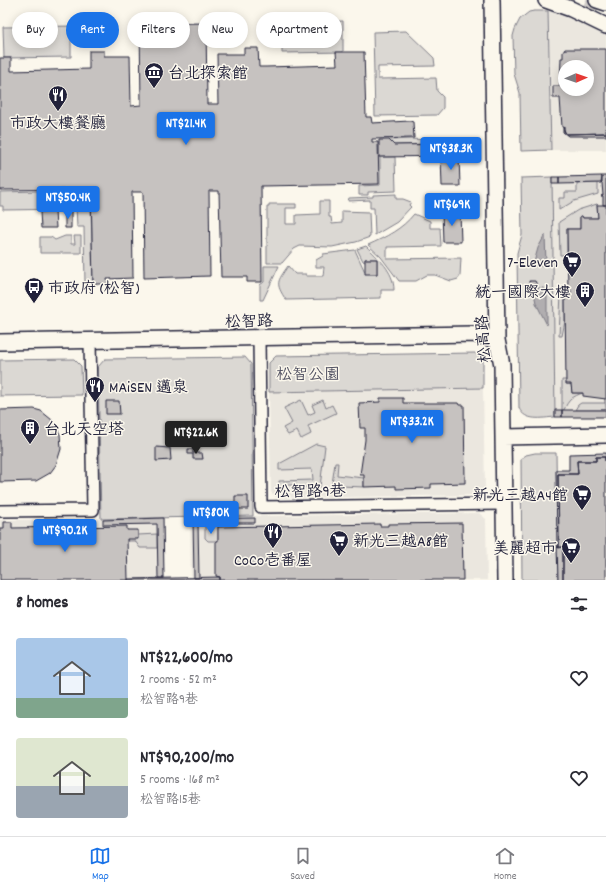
<!DOCTYPE html>
<meta charset="utf-8">
<style>
:root{--surface:#fff;--page:#f2f2f3;--text:#2b2b33;--muted:#7c7c81;--line:#e1e1e2;--accent:#1a73e8}
body{margin:0;font-family:Dekko,"LXGW WenKai TC",sans-serif;background:var(--page);color:var(--text);height:100vh;display:flex;flex-direction:column;font-size:15px;white-space:nowrap}
*{box-sizing:border-box;margin:0}
p{font-size:13px;color:var(--muted)}
.icon{flex:none;width:22px;height:22px;fill:none;stroke:currentColor;stroke-width:2;stroke-linecap:round;stroke-linejoin:round}
.map{position:relative;height:580px;overflow:hidden}
.side{display:flex;flex-direction:column;background:var(--surface);flex:1}
.side>*{flex:none}
.banner{position:absolute;left:12px;top:12px;width:400px;height:36px;display:flex;gap:8px}
.needle{width:26px;rotate:88deg}
.controls{position:absolute;left:558px;top:60px;display:grid;gap:8px}
.controls a{display:grid;place-items:center;width:36px;height:36px;border-radius:50%;background:var(--surface);box-shadow:0 2px 10px #0003;font-size:20px}
.price{position:absolute;translate:-50% -34px;padding:0 9px;border-radius:4px;background:var(--accent);color:#fff;font-size:13px;line-height:26px;filter:drop-shadow(0 1px 2px #0008)}
.price::after{content:'';position:absolute;left:50%;top:24px;width:12px;height:9px;margin-left:-6px;background:inherit;clip-path:polygon(0 0,100% 0,50% 100%)}
.price.selected{background:#222;color:#fff}
ul{padding:0;list-style:none}
li{display:flex;align-items:center;gap:12px;height:100px;padding:0 16px}
li span{display:grid;place-items:center;flex:none;width:112px;height:80px;border-radius:4px;color:#555}
li>.icon{margin-inline-start:auto}
span .icon{width:48px;height:48px;fill:#fffc;stroke-width:1}
li b{font-size:17px}
h2{display:flex;justify-content:space-between;align-items:center;height:48px;padding:0 16px;font-size:17px}
.chip{padding:0 14px;border-radius:18px;background:var(--surface);box-shadow:0 2px 10px #0003;font-size:14px;line-height:36px}
.chip.selected{background:var(--accent);color:#fff}
.tab-bar{display:flex;justify-content:space-around;align-items:center;height:56px;border-top:1px solid var(--line);background:var(--surface);font-size:11px;color:var(--muted)}
.tab-bar a{display:grid;justify-items:center;gap:2px}
.tab-bar .selected{color:var(--accent)}
.map>svg:first-child{display:block}
</style>
<div class="map">
<svg width="606" height="580" viewBox="0 0 606 580">
<rect width="100%" height="100%" fill="#fbf7ec"/>
<filter id="ink" filterUnits="userSpaceOnUse"><feTurbulence type="fractalNoise" baseFrequency=".025" numOctaves="2"/><feDisplacementMap in="SourceGraphic" scale="8" xChannelSelector="R" yChannelSelector="G"/><feConvolveMatrix kernelMatrix="1 2 1 2 8 2 1 2 1" color-interpolation-filters="sRGB"/></filter>
<g filter="url(#ink)">
<path fill="#ebe7df" fill-rule="evenodd" d="M548,11H568L606,29V150H551ZM565,67H587V89H565Z
M606,176V417H555L552,177Z
M483,388L485,489L479,495L277,498L271,492L269,392Z
M479,513L486,519L487,580H191L190,517Z
M164,518L165,580H0V520Z"/>
<path fill="#dbd8d3" stroke="#7e7d87" d="M534,11H548L551,150L521,151L520,93L514,74L513,36L515,29L520,19L529,12Z
M343,21V52L282,53V36H275L274,23Z
M78,26V39L71,40V57L4,58L3,27Z
M406,31L434,58L435,66L378,67V79L436,78L437,91L443,97V108L437,115L375,116L373,32Z
M410,139L429,140V144L394,145L389,140Z
M380,157H395L396,191L368,192V195H359V186L380,185Z
M552,177L555,417C542,418 525,422 519,408L517,253L522,235L521,178Z
M598,183V194L574,201L559,210V198H565V192H577V184Z
M80,190L81,202H73V209L3,210V206H0V192Z
M396,194V199H403L411,202L409,205L411,207L397,222L375,235L374,208H370V200L348,201L349,198L373,197V195Z
M320,201H329V217H331L332,224L342,223V211L369,212L370,237L356,242L332,247L300,246L294,249L282,263H267V207H269V204H296V208H286V224H296V215L320,214Z
M597,204L598,218H583L582,216H580V229H567V255H560L559,222L578,210Z
M76,205H91L93,287H90L85,285L84,227H77Z
M414,214L430,221V228H440L441,246L387,247V259L461,258L460,276L458,279L451,281L435,275H427L416,281H399L381,257L368,245C386,237 402,229 414,214Z
M65,236H71V244H75L74,236H81V253H40V237H51L55,240Z
M366,246C378,258 394,271 394,290H381V298L286,300C275,283 277,282 288,266L295,274H306V276H323L324,267H316V260L323,256V254L355,250L365,272L377,274V259H365V262L363,261L357,249Z
M264,266H279L263,300H260V285L264,282Z
M561,293H566L565,296V321L562,336H559Z
M475,353L483,360V388L269,392V363L276,356Z
M245,357L251,364L253,516L101,519L98,367L105,359Z
M74,359L81,366L82,395L0,396V360Z
M562,380H566L567,384H571L572,393H583C573,396 568,400 564,410H562Z
M605,399L606,410H575L578,405L581,403H605Z
M301,400L308,415L315,412L312,405L323,400L326,408L332,405L336,413L308,426L311,434L301,439L297,431L288,435L283,428L292,423L284,408Z
M316,444L325,446L320,487H297V485H285V488H279V481L313,480L312,469L279,470V464Z
M535,453H556L558,580H522L521,459L526,455Z
M335,463H338L337,475L364,478V487L341,486L332,484Z
M207,523H218V541H208L205,538V526Z
M157,534V548H140L135,541H128L127,539L138,535Z"/>
<path fill="#b1aeb0" stroke="#787681" d="M545,235L546,263L543,266H533L538,248Z
M533,288H543L547,291V325L536,303Z"/>
<path fill="#c6c2c0" stroke="#22223b" fill-rule="evenodd" d="M206,23L207,104H218L217,54H244V48H258L259,67H266L337,65L336,52H364L366,117H371L372,123L410,121L413,122L414,138L372,139V142H378L379,184L261,186L262,282H247V277H221L219,191H209L210,276L144,278L143,192H132L133,278L107,279L108,284H93L91,189L0,190V58H11V71L89,69V51H104V56H130L131,106L141,105L140,24Z
M565,49H606V133L566,134L564,131V127H562L560,98H553V86H560L561,58H563V52ZM565,67H587V89H565Z
M563,127L566,134L606,133V136H568L563,132Z
M379,140H389L394,145L461,144V154L459,156L379,157Z
M459,156L460,186H442L441,157Z
M601,176H606V205H603V196H601L603,195L602,183L601,182H602V177Z
M601,176L602,177L601,183L559,184V177Z
M552,177H559V184H552Z
M597,205H606V399L583,396V393H572L571,384H566L565,296H571V290H568L567,229H580V216H582L583,218H598Z
M55,211L56,228H41L40,212Z
M65,211H71V228H65Z
M442,212H460L461,242H443Z
M365,259H377V274H365Z
M529,281H535L537,285L535,287H530Z
M380,398H403V403H458L459,405H464L465,483L431,484V488L396,489V486L364,487V475H360L365,440V428H360L359,403L380,402Z
M106,401H119L120,414H106Z
M34,409L41,411L52,420L60,434L61,449L56,465L50,473L36,481L0,482V410Z
M555,410H562V417H555Z
M562,410H606V417H562Z
M156,447L170,448L171,460L156,461Z
M188,449H193V453H202L203,459H193V454H188Z
M606,453V461H605V457H596V461H577L578,474H558L559,548L557,547L556,470H569V454Z
M596,457H605V461H606V580H563V547L559,548L558,474H578L577,461H596Z
M235,496H248V509H235Z
M163,518L164,578H158L157,524L103,525V520Z
M255,518V523H198L199,578H194L193,519Z
M4,522H12V528L127,526V530H138V539H127L128,580H0V528H4Z
M462,523L463,580H220V577L216,576V541H218V527L380,524V526H388V524Z
M557,547H563V580H558Z
M220,577V580H128V579Z"/>
<g fill="none" stroke-linecap="round" stroke-linejoin="round">
<path stroke="#d0ccc9" stroke-width="15" stroke-dasharray="15 8" stroke-linecap="butt" d="M586,0L606,10"/>
<defs>
<path id="street" d="M259,338L261,507L504,504
M0,511L93,510L90,341"/>
<path id="secondary" d="M492,0L497,340L502,365L505,580
M546,0L571,9L606,26
M597,0L606,3
M0,342L474,334L497,340
M503,437L606,435"/>
</defs>
<use href="#street" stroke="#22223b" stroke-width="14"/>
<use href="#secondary" stroke="#22223b" stroke-width="18"/>
<use href="#street" stroke="#fbf7ec" stroke-width="11"/>
<use href="#secondary" stroke="#fbf7ec" stroke-width="15"/>
</g>
</g>
<defs>
<symbol id="museum-pin" viewBox="-11 -11 22 30"><path d="M0 17L-7.5 6A9.5 9.5 0 1 1 7.5 6Z" fill="#22223b" stroke="#fbf7ec"/><path d="M0-6L6-3V-2H-6V-3ZM-5-1h2V3h-2ZM-1-1h2V3h-2ZM3-1h2V3H3ZM-6 4H6V6H-6Z" fill="#fff"/></symbol>
<symbol id="restaurant-pin" viewBox="-11 -11 22 30"><path d="M0 17L-7.5 6A9.5 9.5 0 1 1 7.5 6Z" fill="#22223b" stroke="#fbf7ec"/><path d="M-5-6h1v4h1v-4h1v4h1v-4h1v5L-1.5 .5V6h-2V.5L-5-1ZM5-6V6H3V1.5H1.5Q1.5-4 5-6Z" fill="#fff"/></symbol>
<symbol id="supermarket-pin" viewBox="-11 -11 22 30"><path d="M0 17L-7.5 6A9.5 9.5 0 1 1 7.5 6Z" fill="#22223b" stroke="#fbf7ec"/><path d="M-6-5.5h2.5l.6 2H6L4.5 2H-2.5L-4.4-4H-6ZM-1.5 3.2a1.3 1.3 0 1 0 .1 0ZM3 3.2a1.3 1.3 0 1 0 .1 0Z" fill="#fff"/></symbol>
<symbol id="bus-pin" viewBox="-11 -11 22 30"><path d="M0 17L-7.5 6A9.5 9.5 0 1 1 7.5 6Z" fill="#22223b" stroke="#fbf7ec"/><path d="M-5-6H5V4H4V6H2V4H-2V6H-4V4H-5ZM-3.5-4V0h7V-4ZM-3.5 1.2v1.5H-2V1.2ZM2 1.2v1.5H3.5V1.2Z" fill="#fff"/></symbol>
<symbol id="building-pin" viewBox="-11 -11 22 30"><path d="M0 17L-7.5 6A9.5 9.5 0 1 1 7.5 6Z" fill="#22223b" stroke="#fbf7ec"/><path d="M-4-6H4V6H1V3H-1V6H-4ZM-2.5-4.3h1.7v1.8h-1.7ZM.8-4.3h1.7v1.8H.8ZM-2.5-1h1.7V.8h-1.7ZM.8-1h1.7V.8H.8Z" fill="#fff"/></symbol>
</defs>
<g fill-rule="evenodd">
<use href="#museum-pin" x="143" y="61" width="22" height="30"/>
<use href="#restaurant-pin" x="47" y="84" width="22" height="30"/>
<use href="#supermarket-pin" x="561" y="250" width="22" height="30"/>
<use href="#bus-pin" x="23" y="276" width="22" height="30"/>
<use href="#building-pin" x="574" y="280" width="22" height="30"/>
<use href="#restaurant-pin" x="84" y="375" width="22" height="30"/>
<use href="#building-pin" x="19" y="417" width="22" height="30"/>
<use href="#supermarket-pin" x="571" y="483" width="22" height="30"/>
<use href="#restaurant-pin" x="262" y="521" width="22" height="30"/>
<use href="#supermarket-pin" x="328" y="529" width="22" height="30"/>
<use href="#supermarket-pin" x="560" y="536" width="22" height="30"/>
</g>
<g text-anchor="middle" stroke-width="3" stroke-linejoin="round" paint-order="stroke">
<g font-size="16" fill="#22223b" stroke="#fbf7ec" text-anchor="start">
<text x="168" y="78">台北探索館</text>
<text x="58" y="128" text-anchor="middle">市政大樓餐廳</text>
<text x="558" y="267" text-anchor="end">7-Eleven</text>
<text x="48" y="293">市政府 (松智)</text>
<text x="571" y="297" text-anchor="end">統一國際大樓</text>
<text x="109" y="392">MAiSEN 邁泉</text>
<text x="44" y="434">台北天空塔</text>
<text x="568" y="500" text-anchor="end">新光三越A4館</text>
<text x="353" y="546">新光三越A8館</text>
<text x="557" y="553" text-anchor="end">美麗超市</text>
<text x="273" y="565" text-anchor="middle">CoCo壱番屋</text>
</g>
<g font-size="16" fill="#22223b" stroke="#fbf7ec">
<text transform="translate(249 320) rotate(-1)" y="6">松智路</text>
<text transform="translate(482 339) rotate(-94)" y="6">松高路</text>
<text transform="translate(310 490) rotate(-1)" y="6">松智路9巷</text>
</g>
<g font-size="16" fill="#505061" stroke="#fbf7ec">
<text x="308" y="379">松智公園</text>
</g>
</g>
</svg>
<div class="controls">
<a><svg class="needle" viewBox="-14 -14 28 28"><path d="M0-13l5 13h-10z" fill="#e53935"/><path d="M0 13l5-13h-10z" fill="#7c7c81"/></svg></a>
</div>
<b class="price" style="left:186px;top:146px">NT$21.4K</b>
<b class="price" style="left:451px;top:171px">NT$38.3K</b>
<b class="price" style="left:68px;top:220px">NT$50.4K</b>
<b class="price" style="left:452px;top:227px">NT$69K</b>
<b class="price" style="left:412px;top:444px">NT$33.2K</b>
<b class="price selected" style="left:196px;top:455px">NT$22.6K</b>
<b class="price" style="left:211px;top:535px">NT$80K</b>
<b class="price" style="left:65px;top:553px">NT$90.2K</b>
<div class="banner">
<a class="chip">Buy</a>
<a class="chip selected">Rent</a>
<a class="chip">Filters</a>
<a class="chip">New</a>
<a class="chip">Apartment</a>
</div>
</div>
<section class="side">
<h2>8 homes<svg class="icon" aria-label="filters" viewBox="0 0 24 24"><path d="M4 7h16M4 17h16"/><circle cx="9" cy="7" r="2"/><circle cx="15" cy="17" r="2"/></svg></h2>
<ul>
<li><span style="background:linear-gradient(#a9c7e8 75%,#7fa58c 0)"><svg class="icon" aria-label="home" viewBox="0 0 24 24"><path d="M3 11l9-7 9 7M6 9v11h12V9"/></svg></span><div><b>NT$22,600/mo</b><p>2 rooms · 52 m²</p><p>松智路9巷</p></div><svg class="icon" aria-label="heart" viewBox="0 0 24 24"><path d="M12 20l-8-8c-3-5 5-10 8-4 3-6 11-1 8 4z"/></svg></li>
<li><span style="background:linear-gradient(#dfe7d0 60%,#9aa5b1 0)"><svg class="icon" aria-label="home" viewBox="0 0 24 24"><path d="M3 11l9-7 9 7M6 9v11h12V9"/></svg></span><div><b>NT$90,200/mo</b><p>5 rooms · 168 m²</p><p>松智路15巷</p></div><svg class="icon" aria-label="heart" viewBox="0 0 24 24"><path d="M12 20l-8-8c-3-5 5-10 8-4 3-6 11-1 8 4z"/></svg></li>
</ul>
</section>
<nav class="tab-bar">
<a class="selected"><svg class="icon" aria-label="map" viewBox="0 0 24 24"><path d="M3 6l6-2 6 2 6-2v14l-6 2-6-2-6 2zM9 4v14M15 6v14"/></svg>Map</a>
<a><svg class="icon" aria-label="saved" viewBox="0 0 24 24"><path d="M7 4h10v16l-5-4-5 4z"/></svg>Saved</a>
<a><svg class="icon" aria-label="home" viewBox="0 0 24 24"><path d="M3 11l9-7 9 7M6 9v11h12V9"/></svg>Home</a>
</nav>
